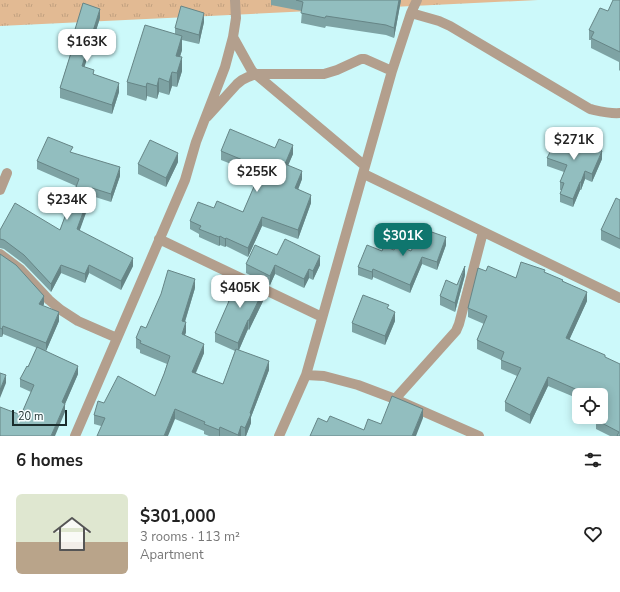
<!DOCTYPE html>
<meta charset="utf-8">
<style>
:root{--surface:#fff;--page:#f2f2f2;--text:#222;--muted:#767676;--line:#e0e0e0;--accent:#0f766e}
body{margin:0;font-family:"Nunito Sans",sans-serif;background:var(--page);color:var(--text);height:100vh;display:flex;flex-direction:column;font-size:15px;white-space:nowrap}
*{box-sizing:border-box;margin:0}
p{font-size:13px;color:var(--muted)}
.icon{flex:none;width:22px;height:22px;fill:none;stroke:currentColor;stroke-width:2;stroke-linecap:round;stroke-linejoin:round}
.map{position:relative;height:436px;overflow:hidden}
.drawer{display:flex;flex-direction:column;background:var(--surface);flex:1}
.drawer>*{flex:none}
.buttons{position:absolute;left:572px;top:388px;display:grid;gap:8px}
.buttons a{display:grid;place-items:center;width:36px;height:36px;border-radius:6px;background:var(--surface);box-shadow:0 2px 10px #0003;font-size:20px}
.scale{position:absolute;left:12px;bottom:10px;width:55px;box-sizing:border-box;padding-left:4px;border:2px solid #1b2d2d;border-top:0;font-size:11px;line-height:14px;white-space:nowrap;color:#1b2d2d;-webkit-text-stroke:3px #f6feff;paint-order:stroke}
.price{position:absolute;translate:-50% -34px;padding:0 9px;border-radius:8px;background:#fff;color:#222;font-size:13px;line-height:26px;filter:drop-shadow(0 1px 2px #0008)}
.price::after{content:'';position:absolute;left:50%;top:24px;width:12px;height:9px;margin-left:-6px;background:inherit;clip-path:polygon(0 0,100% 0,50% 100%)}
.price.on{background:var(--accent);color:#fff}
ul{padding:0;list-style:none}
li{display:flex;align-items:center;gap:12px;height:100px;padding:0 16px}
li+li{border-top:1px solid var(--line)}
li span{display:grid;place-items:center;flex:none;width:112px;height:80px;border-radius:6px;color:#555}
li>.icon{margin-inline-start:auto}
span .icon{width:48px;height:48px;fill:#fffc;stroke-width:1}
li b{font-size:17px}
h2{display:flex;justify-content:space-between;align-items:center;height:48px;padding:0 16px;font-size:17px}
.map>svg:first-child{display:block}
</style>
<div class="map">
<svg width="620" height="436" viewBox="0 0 620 436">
<defs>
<pattern id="grass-tufts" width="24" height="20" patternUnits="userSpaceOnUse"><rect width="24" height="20" fill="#e2ba93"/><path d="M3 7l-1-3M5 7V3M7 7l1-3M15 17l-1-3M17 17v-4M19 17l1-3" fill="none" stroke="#c1a07f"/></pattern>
</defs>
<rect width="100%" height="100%" fill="#ccf9fa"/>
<path fill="url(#grass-tufts)" d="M0,0H538L0,26Z"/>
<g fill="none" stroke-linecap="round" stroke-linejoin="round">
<path stroke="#b39f8d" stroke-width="10" d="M411,13L439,21L450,26L590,109C599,111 610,114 620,113
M233,37L252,71L365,166
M207,117L237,84L242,80L248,77L256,74H324L337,70L361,59H365L392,71
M364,174L620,298
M0,190L7,173
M159,239L322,317
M0,254L20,269L49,300L61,310L78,321L117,338
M306,375L324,376L358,385L395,399L479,436
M395,399L456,331L459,324L483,232
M75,436L185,180L196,142L225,67L233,37L236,18L235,0
M279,436L306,375L392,71L411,13L417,0"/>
</g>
<path fill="#7ea3a4" d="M271,0H401L394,38L386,35L326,26L325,28L301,23L302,11L271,5Z
M620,0V71L619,70V62L591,48V40H589V30Z
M100,18L84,67L119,92L112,114L60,98V88L73,46V36Z
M204,22L199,44L182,40V50L180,57L182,71L177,87L172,86L169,95L159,92L157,99L147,96L146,101L127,95V82L175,34V28Z
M275,148L293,154L288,165L302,179L298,190L311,203L298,239L262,226L248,257L226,246L225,247L220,245L219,246L199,237V234L190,229V221L214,208L243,212L259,175L221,160V151Z
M73,153L120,176L111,202L92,196L79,231L133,266L121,290L89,273L85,283L61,273L51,292L24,264L4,249L0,248V230H60L76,186L37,169V161Z
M547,158L602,159L592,182L585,179L581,190H580L573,207L560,202V194L562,190H560V182L564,172L547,166Z
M178,162L166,187L138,174V164Z
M620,200V249L601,240V230Z
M446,245L437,270L422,264L410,293L373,277L372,280L358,275V267L394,250L411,251Z
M0,254L44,304L43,306L59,321L46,351L78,374L65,404V412L21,415L31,392L20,387V379L28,367L37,348L3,334L2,337H0Z
M246,264L320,265L313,280L309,278L304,288L275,274L270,285L246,273Z
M486,271L516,278L545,273L563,281L587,301L569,340L605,358L620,436H610L596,429V420L601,409V395H579V399L548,386L530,424L505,411V402L517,376L501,369V360L477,349V340L484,324L468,317V308Z
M465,275L455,312L440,305V296L457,285Z
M195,288L185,322L186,332L185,335L204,353L196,373L223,384L235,351L215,342V333L228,304V301L265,297L249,330L248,329L239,350L269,370L251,417V423L246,436H209L204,434V431L175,419L101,426L94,424V415L104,403L155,396L164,374L167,364L140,353V350L136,348V338Z
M389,309L395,321L385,345L352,332V323Z"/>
<path fill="#668586" d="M399,0H401L394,38V28Z
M100,9V18L82,75V66Z
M204,13V22L199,44V35Z
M182,36V50L176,69V56Z
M182,57V71L177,87V73Z
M172,72V86L169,95V82Z
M159,78V92L157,99V86Z
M119,83V92L112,114V105Z
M147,83V96L146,101V87Z
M293,145V154L285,173V164Z
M602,151V159L592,182V174Z
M178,153V162L166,187V178Z
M120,167V176L111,202V194Z
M302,171V179L295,197V188Z
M585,171V179L581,190V182Z
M580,182V190L573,207V199Z
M92,188V196L77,238V229Z
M311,195V203L298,239V230Z
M262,217V226L248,257V248Z
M220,236V245L219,246V237Z
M446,237V245L437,270V262Z
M226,238V246L225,247V239Z
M320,256V265L313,280V271Z
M422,257V264L410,293V285Z
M133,258V266L121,290V281Z
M61,265V273L51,292V284Z
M89,265V273L85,283V274Z
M275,265V274L270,285V276Z
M465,266V275L455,312V303Z
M309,269V278L304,288V279Z
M373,269V277L372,280V272Z
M195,279V288L182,331V321Z
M265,287V297L249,330V320Z
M587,292V301L566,347V338Z
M44,296V304L39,312V304Z
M59,312V321L46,351V343Z
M395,312V321L385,345V336Z
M248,320V329L238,352V343Z
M186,322V332L182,344V334Z
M3,326V334L2,337V329Z
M204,344V353L192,381V372Z
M269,361V370L251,417V423L246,436H245V428L250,413Z
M78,366V374L62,411V402Z
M6,375V383L0,398V390Z
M548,377V386L530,424V415Z
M65,404V412L55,436H51Z
M175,409V419L168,436H164Z
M423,409V418L416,436H412Z
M241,426V436H238V435Z
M220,427V436H219V430Z"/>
<path fill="#92bebf" stroke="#668586" d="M296,0H399L394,28L386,25L326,16L325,18L301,13L303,2Z
M613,0H620V52L591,38L594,32L589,30L600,8L608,11Z
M83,3L100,9L82,66L94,70L93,74L119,83L112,105L60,88L76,37L73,36Z
M181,6L204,13L199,35L175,28Z
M145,25L182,36L176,56L182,57L177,73L172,72L169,82L159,78L157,86L147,83L146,87L127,82Z
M230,129L275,148L279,139L293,145L285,164L302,171L295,188L311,195L298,230L262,217L248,248L226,238L225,239L220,236L219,237L199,229L201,226L190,221L198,202L214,208L217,201L243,212L262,168L221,151Z
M561,131L602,151L592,174L585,171L581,182H580L573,199L560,194L564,183L560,182L567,165L547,158Z
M48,137L73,147L70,152L120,167L111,194L92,188L77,229L133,258L121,281L89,265L85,274L61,265L51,284L24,255L4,240L0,239V230L15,203L60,230L79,179L37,161Z
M150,140L178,153L166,178L138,164Z
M616,198L620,200V239L601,230Z
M423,229L446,237L437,262L422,257L410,285L373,269L372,272L358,267L367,245L382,251L384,246L394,250L397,245L411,251Z
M285,239L320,256L313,271L309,269L304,279L275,265L270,276L246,264L255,245L277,255Z
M0,254L16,265L44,296L39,304L59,312L46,343L3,326L2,329L0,328Z
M521,262L545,270L544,272L563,280L562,281L587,292L566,338L605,355V357L620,364V436H617L619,432L596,420L597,417H601V410L605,402L601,400V395H589L548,377L530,415L505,402L521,368L501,360L504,352L477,340L487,316L468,308L478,268L486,271L488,266L516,278Z
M465,266L455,303L440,296L446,280L457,285Z
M168,270L195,279L182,321L186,322L182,334L204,344L192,372L223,384L236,349L269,361L250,413L251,414L245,428L241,426L238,435L220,427L219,430L204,424L205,422L175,409L164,436H97L105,418L94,415L98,401L104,403L118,376L155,396L164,374L170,356L140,343L141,341L136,338L141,326L146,328L161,294Z
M240,276L265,287L249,320H248L238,343L215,333L229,301H228Z
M363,295L389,305L387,308L395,312L385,336L352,323Z
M37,347L78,366L62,402L65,404L51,436H0V407L21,415L34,385L20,379L27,366L28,367Z
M0,373L6,375L0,390Z
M392,396L423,409L412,436H310L318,418L327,422L330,416L364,430L368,419L381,424Z"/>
</svg>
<div class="buttons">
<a><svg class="icon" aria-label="locate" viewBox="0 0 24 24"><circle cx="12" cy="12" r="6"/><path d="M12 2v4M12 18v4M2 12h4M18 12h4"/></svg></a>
</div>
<div class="scale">20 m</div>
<b class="price" style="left:87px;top:63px">$163K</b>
<b class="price" style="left:574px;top:161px">$271K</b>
<b class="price" style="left:257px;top:193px">$255K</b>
<b class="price" style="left:67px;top:221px">$234K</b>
<b class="price on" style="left:403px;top:257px">$301K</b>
<b class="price" style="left:240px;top:309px">$405K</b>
</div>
<section class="drawer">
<h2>6 homes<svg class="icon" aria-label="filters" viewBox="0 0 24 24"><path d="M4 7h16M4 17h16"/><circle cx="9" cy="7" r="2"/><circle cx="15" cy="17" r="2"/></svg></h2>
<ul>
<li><span style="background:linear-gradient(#dfe7d0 60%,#b9a48a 0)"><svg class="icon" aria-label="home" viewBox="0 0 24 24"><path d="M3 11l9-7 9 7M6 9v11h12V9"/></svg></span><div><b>$301,000</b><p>3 rooms · 113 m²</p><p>Apartment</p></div><svg class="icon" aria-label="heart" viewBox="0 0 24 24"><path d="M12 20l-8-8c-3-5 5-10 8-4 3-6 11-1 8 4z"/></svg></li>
</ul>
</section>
